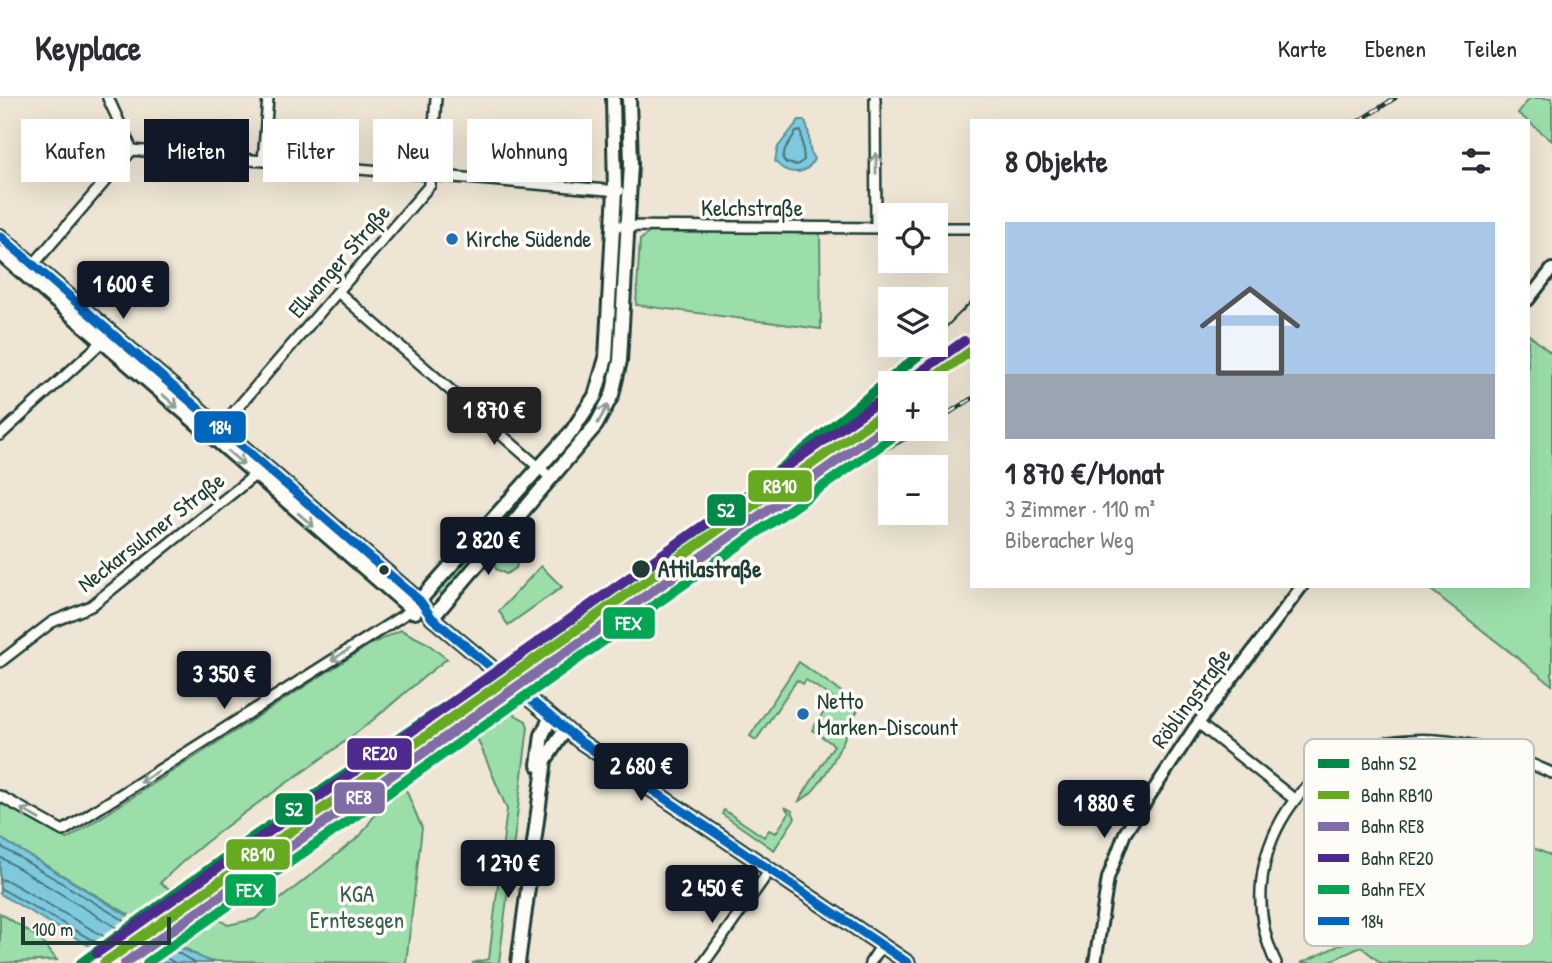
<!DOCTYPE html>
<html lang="de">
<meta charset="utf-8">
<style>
:root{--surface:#fff;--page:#f2f2f3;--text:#2b2b33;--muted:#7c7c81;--line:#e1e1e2;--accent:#111827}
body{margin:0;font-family:"Patrick Hand",sans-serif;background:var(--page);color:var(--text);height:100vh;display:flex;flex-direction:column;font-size:26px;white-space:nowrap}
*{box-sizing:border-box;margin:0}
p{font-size:23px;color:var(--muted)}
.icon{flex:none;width:38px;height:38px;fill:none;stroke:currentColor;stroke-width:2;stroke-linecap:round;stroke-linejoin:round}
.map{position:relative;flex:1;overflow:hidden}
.sheet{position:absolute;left:970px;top:21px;width:560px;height:469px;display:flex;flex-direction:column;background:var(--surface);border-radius:0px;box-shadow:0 7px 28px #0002}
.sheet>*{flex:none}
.banner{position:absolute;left:21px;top:21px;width:665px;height:63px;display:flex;gap:14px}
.tools{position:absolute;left:878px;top:105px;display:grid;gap:14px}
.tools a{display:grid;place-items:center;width:70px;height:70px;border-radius:0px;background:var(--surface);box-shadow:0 7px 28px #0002;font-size:35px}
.scale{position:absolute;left:21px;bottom:18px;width:150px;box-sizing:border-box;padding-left:7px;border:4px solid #1f3d34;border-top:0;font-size:19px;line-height:24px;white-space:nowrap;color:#1f3d34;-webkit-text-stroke:5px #fdfcf7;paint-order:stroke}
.price{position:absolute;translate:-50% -60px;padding:0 16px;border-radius:7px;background:var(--accent);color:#fff;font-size:23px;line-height:46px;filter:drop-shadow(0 2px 4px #0008)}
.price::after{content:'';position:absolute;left:50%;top:42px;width:21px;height:16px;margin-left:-10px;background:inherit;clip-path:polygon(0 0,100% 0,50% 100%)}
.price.current{background:#222;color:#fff}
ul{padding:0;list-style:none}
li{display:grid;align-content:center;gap:14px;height:371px;padding:0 35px}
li+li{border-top:2px solid var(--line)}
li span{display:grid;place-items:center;height:217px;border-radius:0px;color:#555}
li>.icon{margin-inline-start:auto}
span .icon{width:126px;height:126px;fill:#fffc;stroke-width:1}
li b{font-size:30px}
h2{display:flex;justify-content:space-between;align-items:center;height:84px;padding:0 35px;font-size:30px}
.chip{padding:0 24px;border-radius:0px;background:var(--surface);box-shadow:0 7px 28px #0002;font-size:24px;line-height:63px}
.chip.current{background:var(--accent);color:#fff}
header{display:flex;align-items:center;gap:42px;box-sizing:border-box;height:98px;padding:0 35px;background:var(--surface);border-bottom:2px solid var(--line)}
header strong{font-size:33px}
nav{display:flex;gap:38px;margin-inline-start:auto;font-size:24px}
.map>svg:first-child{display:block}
</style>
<header>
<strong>Keyplace</strong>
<nav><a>Karte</a><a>Ebenen</a><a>Teilen</a></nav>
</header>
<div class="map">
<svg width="1552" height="865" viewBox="0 0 1552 865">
<rect width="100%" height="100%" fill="#eee5d4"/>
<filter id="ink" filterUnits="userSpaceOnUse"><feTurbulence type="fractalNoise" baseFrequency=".0143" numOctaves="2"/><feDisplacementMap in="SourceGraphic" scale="14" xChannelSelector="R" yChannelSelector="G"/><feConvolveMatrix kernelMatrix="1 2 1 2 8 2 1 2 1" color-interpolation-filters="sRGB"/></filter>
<g filter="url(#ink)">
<path fill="#9bdeaa" stroke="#5d8e6f" stroke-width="2" d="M1530,0H1552V43L1518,15Z
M651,133L820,134L821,231L636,207L640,142Z
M617,144L622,145C619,201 625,267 596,318C587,335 571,350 559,364L555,360L589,320L599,301Z
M1528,236L1552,256V587L1426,488H1528Z
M538,379L542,383L442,497L438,493Z
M504,448L513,451L518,462L516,470L506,476L496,471L494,465Z
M541,468L562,489L508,527L499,513Z
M401,532L427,545L447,561C420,581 395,604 369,625C300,680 222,723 160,785L228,827L255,821L360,738L401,680L422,730L406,865L207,863L0,740V702L67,741L371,546Z
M799,564L860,607C848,631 824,694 799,703L834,647L812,632L833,600L806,582L803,586L797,582L756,642L750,638Z
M508,613L526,623L528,629L499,865H472L489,861L507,711L475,635Z
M785,709L792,713L795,720L774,752L722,716L724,712L764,739L769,732L776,735L789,715Z
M1422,722C1471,723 1509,739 1552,758V865H1381L1361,849L1326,865H1301L1353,841C1321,783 1357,724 1422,722Z
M0,815L40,841L57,862L0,865Z"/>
<path fill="#7ec9de" stroke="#58919a" stroke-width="2" d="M799,22H804C813,35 805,48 814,61C806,79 785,77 775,63L778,49Z
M0,740L181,850L213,865H119L0,796Z"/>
<path fill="#eee5d4" d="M131,816L142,822L95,855L86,850Z
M149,827L165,836L126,865H112L103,860Z"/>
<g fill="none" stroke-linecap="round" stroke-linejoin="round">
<path stroke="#457578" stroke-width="2" d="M801,33L804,62L797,67L786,65L783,61L785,51L796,34Z
M0,748L195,865
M0,759L175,865
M0,781L10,784L122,849L128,856L130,865
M0,790L117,856L121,865"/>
<defs>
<path id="minor" d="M108,0L132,52
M875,0L876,130
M132,52L619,93
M263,63L268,0
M613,128L891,130
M936,130H971
M33,167L132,52
M338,194L551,380
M220,330L430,87L436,0
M0,337L102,244
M0,564L52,524L91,508L255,377
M1198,625L1294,701
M0,698L63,733L410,513
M704,865L770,772
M870,865L882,847
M1276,865C1230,770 1294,657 1397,643C1452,636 1502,653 1552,675"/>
<path id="tertiary" d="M1528,202L1552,171
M1095,865L1108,780L1125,735L1194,631L1302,488"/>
<path id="secondary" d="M0,138L420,503L432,520L581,644L908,865
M0,155L415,514
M410,513L572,333L595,298L606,260L615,92L613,0
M432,520L596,327L612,297L620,263L631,66L629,0
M538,667L542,637L550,621
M518,865L545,662L565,632"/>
</defs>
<use href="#minor" stroke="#1f3d34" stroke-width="14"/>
<use href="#tertiary" stroke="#1f3d34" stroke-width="16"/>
<use href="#secondary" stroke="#1f3d34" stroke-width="18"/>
<use href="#minor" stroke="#fdfcf7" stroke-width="9"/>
<use href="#tertiary" stroke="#fdfcf7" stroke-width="10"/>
<use href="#secondary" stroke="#fdfcf7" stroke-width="12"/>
<path stroke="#1f3d34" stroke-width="2" d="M936,239L971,204
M912,263L929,247"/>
<defs>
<path id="rail" d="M1359,23L1395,0
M936,323L971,301
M691,458L771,410L923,331"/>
</defs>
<use href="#rail" stroke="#1f3d34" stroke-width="5"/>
<use href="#rail" stroke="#fdfcf7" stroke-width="2.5" stroke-dasharray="8" stroke-linecap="butt"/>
<defs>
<path id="bus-1" d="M0,138L420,503L432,520L581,644L908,865"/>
</defs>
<use href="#bus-1" stroke="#fdfcf7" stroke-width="14"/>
<use href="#bus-1" stroke="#0065bd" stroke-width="9"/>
<defs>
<path id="rail-1" d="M81,865L250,741L482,584L755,392L931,247"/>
<path id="rail-2" d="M926,285L971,253
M104,865L891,310"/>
<path id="rail-3" d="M125,865L891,325"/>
<path id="rail-4" d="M919,275L964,243
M97,855L884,300"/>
<path id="rail-5" d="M147,865L904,331"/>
</defs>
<use href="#rail-1" stroke="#fdfcf7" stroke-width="16"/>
<use href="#rail-2" stroke="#fdfcf7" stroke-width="16"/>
<use href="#rail-3" stroke="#fdfcf7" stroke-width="16"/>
<use href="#rail-4" stroke="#fdfcf7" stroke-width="16"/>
<use href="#rail-5" stroke="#fdfcf7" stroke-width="16"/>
<use href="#rail-1" stroke="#018a47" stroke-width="10"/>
<use href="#rail-2" stroke="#6a2" stroke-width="10"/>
<use href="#rail-3" stroke="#816da6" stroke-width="10"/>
<use href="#rail-4" stroke="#4e2a8e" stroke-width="10"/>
<use href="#rail-5" stroke="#00a651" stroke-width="10"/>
</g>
<defs><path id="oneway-shaft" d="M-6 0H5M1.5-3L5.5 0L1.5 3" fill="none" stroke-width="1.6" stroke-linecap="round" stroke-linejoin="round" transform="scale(1.75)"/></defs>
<g stroke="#8e9c96">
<use href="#oneway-shaft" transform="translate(876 65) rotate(-90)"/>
<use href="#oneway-shaft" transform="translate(170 303) rotate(41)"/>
<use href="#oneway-shaft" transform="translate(603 316) rotate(-61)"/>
<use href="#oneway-shaft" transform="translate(236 360) rotate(41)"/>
<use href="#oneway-shaft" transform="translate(306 422) rotate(41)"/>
<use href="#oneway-shaft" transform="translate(340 557) rotate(148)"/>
<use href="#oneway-shaft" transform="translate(149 679) rotate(148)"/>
<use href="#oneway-shaft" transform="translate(30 716) rotate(-150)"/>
</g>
</g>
<g fill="#1f6fb2" stroke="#fdfcf7" stroke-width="2.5">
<circle cx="452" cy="141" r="7"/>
<circle cx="803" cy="616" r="7"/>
</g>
<g fill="#1f3d34" stroke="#fdfcf7" stroke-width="2.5">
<circle cx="641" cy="471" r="10"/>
<circle cx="384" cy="472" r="6"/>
</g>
<g text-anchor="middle" stroke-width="7" stroke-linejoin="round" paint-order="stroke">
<g font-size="23" fill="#1f3d34" stroke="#fdfcf7">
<text x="752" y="118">Kelchstraße</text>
<text transform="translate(339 163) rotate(-49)" y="8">Ellwanger Straße</text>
<text transform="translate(151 434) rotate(-38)" y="8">Neckarsulmer Straße</text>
<text transform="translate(1191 600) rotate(-54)" y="8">Röblingstraße</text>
</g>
<g font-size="23" fill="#1f3d34" stroke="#fdfcf7" text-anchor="start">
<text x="466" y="149">Kirche Südende</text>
<text x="817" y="611">Netto<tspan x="817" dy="26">Marken-Discount</tspan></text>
</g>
<g font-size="23" font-weight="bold" fill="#1f3d34" stroke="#fdfcf7" text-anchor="start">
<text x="658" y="479">Attilastraße</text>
</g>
<g font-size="23" fill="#385d4c" stroke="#fdfcf7">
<text x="357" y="804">KGA<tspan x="357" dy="26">Erntesegen</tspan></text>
</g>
</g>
<rect x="1304" y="641" width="230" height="207" rx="10" fill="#fdfcf7" stroke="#bac3bc" stroke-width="2"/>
<rect x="1318" y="661" width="31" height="9" fill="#018a47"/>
<rect x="1318" y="693" width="31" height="8" fill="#6a2"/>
<rect x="1318" y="724" width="31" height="9" fill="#816da6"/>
<rect x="1318" y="756" width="31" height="8" fill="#4e2a8e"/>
<rect x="1318" y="787" width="31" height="9" fill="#00a651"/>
<rect x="1318" y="819" width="31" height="8" fill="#0065bd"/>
<g font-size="19" fill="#1f3d34">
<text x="1361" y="672">Bahn S2</text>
<text x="1361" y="704">Bahn RB10</text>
<text x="1361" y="735">Bahn RE8</text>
<text x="1361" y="767">Bahn RE20</text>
<text x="1361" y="798">Bahn FEX</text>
<text x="1361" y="830">184</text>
</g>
<g stroke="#fdfcf7" stroke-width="2.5">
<rect x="193" y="312" width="54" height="34" rx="7" fill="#0065bd"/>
<rect x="747" y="371" width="66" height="34" rx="7" fill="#6a2"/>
<rect x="706" y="395" width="41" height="34" rx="7" fill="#018a47"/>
<rect x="602" y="508" width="54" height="34" rx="7" fill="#00a651"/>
<rect x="346" y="639" width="67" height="34" rx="7" fill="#4e2a8e"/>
<rect x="333" y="683" width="53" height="34" rx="7" fill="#816da6"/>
<rect x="274" y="694" width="40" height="34" rx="7" fill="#018a47"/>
<rect x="225" y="740" width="66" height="33" rx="7" fill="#6a2"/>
<rect x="224" y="775" width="53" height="34" rx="7" fill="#00a651"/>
</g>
<g font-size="19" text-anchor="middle" font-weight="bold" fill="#fff">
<text x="220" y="336">184</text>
<text x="780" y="395">RB10</text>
<text x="726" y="419">S2</text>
<text x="629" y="532">FEX</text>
<text x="380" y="662">RE20</text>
<text x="359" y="706">RE8</text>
<text x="294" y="718">S2</text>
<text x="258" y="763">RB10</text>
<text x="250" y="799">FEX</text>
</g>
</svg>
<div class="tools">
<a><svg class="icon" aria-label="locate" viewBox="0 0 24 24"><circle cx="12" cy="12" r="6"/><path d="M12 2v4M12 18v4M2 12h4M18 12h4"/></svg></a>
<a><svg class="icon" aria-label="layers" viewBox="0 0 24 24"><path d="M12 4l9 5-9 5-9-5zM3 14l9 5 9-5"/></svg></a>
<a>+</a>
<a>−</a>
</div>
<div class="scale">100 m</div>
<b class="price" style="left:123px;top:223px">1 600 €</b>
<b class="price current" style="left:494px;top:349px">1 870 €</b>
<b class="price" style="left:488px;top:479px">2 820 €</b>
<b class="price" style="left:224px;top:613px">3 350 €</b>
<b class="price" style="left:641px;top:705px">2 680 €</b>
<b class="price" style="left:1104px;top:742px">1 880 €</b>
<b class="price" style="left:508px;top:802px">1 270 €</b>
<b class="price" style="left:712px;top:827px">2 450 €</b>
<div class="banner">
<a class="chip">Kaufen</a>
<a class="chip current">Mieten</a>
<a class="chip">Filter</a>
<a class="chip">Neu</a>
<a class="chip">Wohnung</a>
</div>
<section class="sheet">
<h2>8 Objekte<svg class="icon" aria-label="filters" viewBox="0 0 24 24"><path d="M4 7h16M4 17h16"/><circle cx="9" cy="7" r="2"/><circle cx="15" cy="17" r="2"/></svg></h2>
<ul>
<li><span style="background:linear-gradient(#a9c7e8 70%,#9aa5b1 0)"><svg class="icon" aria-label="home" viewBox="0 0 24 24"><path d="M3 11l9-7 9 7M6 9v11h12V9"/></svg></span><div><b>1 870 €/Monat</b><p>3 Zimmer · 110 m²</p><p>Biberacher Weg</p></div></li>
</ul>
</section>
</div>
